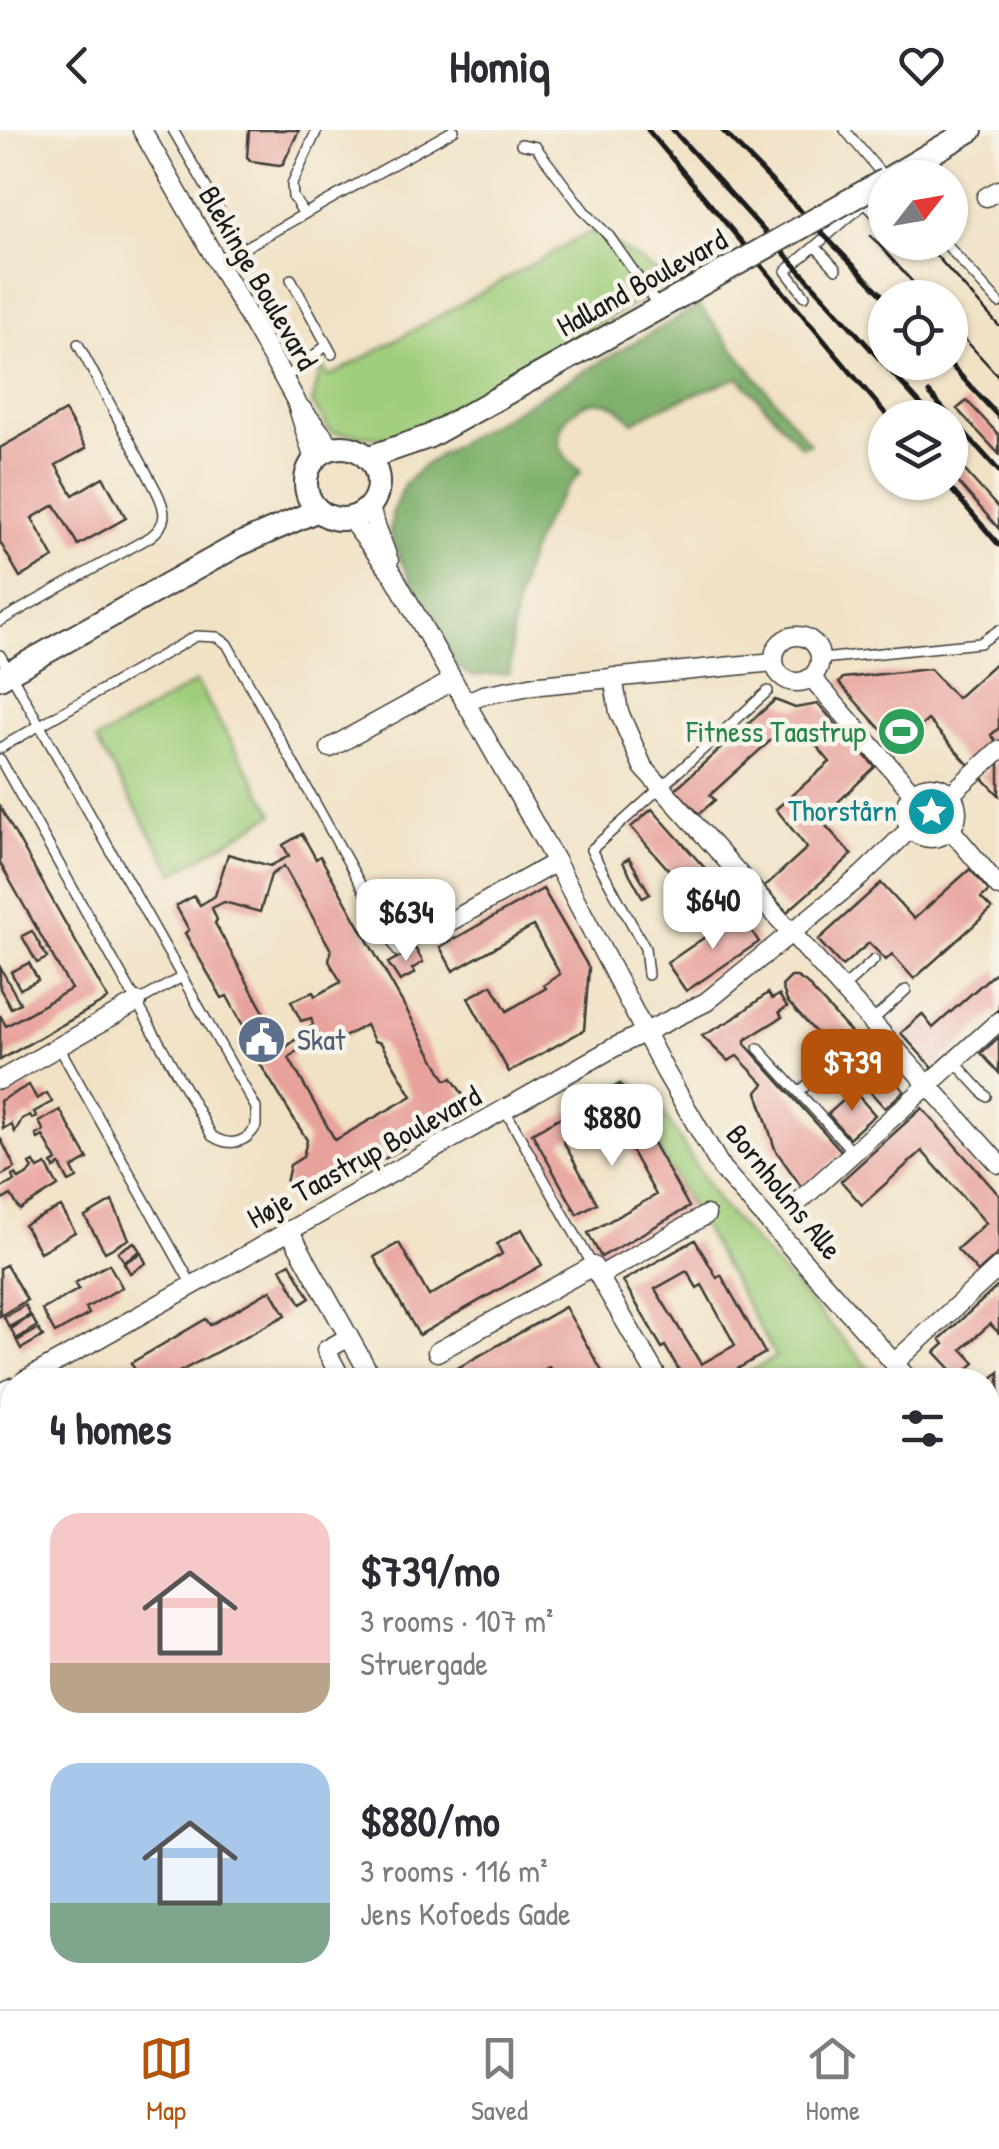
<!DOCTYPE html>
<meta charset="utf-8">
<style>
:root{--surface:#fff;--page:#f2f2f3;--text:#2b2b33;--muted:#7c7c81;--line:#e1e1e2;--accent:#b45309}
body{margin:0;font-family:"Patrick Hand",sans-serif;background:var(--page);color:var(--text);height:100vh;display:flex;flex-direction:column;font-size:38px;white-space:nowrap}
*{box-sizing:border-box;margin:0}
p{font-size:32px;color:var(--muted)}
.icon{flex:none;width:55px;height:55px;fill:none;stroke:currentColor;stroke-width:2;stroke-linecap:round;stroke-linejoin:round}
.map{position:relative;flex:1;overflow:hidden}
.panel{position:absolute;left:0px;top:1238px;width:1000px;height:642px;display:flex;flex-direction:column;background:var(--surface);border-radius:40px 40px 0 0;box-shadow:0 2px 8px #0004}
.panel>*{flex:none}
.needle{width:65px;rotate:59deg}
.fabs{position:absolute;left:868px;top:30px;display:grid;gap:20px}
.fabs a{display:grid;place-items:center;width:100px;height:100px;border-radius:50%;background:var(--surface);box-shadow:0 2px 8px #0004;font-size:50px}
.price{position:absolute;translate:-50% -85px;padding:0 22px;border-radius:20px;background:#fff;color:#222;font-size:32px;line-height:65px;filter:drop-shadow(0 2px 5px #0008)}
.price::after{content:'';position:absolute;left:50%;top:60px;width:30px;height:22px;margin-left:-15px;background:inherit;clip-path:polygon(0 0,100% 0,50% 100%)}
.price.on{background:var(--accent);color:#fff}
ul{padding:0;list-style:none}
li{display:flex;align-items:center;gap:30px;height:250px;padding:0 50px}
li span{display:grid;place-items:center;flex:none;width:280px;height:200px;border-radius:30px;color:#555}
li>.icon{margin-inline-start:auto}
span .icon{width:120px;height:120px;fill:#fffc;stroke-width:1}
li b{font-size:42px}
h2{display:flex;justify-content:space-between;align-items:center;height:120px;padding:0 50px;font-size:42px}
header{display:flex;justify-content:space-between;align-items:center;height:130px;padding:0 50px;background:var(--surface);font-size:45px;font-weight:700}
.menu{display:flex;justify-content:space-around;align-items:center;height:140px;border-top:2px solid var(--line);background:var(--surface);font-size:28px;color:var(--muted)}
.menu a{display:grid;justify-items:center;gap:5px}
.menu .on{color:var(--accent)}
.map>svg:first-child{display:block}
</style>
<header><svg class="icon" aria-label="back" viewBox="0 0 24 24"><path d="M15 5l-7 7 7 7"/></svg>Homiq<svg class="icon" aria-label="heart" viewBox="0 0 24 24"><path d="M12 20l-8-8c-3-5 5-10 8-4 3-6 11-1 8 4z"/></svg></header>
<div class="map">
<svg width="999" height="1879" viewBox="0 0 999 1879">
<rect width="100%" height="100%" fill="#f7f3e8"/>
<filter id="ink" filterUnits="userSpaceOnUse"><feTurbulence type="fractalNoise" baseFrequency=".01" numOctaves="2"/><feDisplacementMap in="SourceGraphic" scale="20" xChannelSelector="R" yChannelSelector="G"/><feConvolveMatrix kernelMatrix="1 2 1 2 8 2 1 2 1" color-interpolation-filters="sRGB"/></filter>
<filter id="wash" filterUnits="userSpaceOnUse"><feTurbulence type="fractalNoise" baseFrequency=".0048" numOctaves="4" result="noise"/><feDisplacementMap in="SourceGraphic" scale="40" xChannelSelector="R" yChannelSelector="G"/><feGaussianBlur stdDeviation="2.25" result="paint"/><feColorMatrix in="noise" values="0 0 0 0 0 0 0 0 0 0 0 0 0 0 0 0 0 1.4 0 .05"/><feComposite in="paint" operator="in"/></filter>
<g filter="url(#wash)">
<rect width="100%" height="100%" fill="#f1e2c6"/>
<path fill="#a0ce7c" stroke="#5e754c" stroke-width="2.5" d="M594,100L671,152L414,300L387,308L331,302L312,273L322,234L329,247Z
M196,552L274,684L174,743L96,611Z
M631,949L663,982L718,1072L880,1250H735L776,1227L622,954Z
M685,1868H916L926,1879H692Z"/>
<path fill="#80b16c" stroke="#4e6644" stroke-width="2.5" d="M699,176L810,314L801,316L739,247L667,275L633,292C628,288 622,280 615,276C589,261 551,288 561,318C564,328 574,335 581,342C528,398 511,468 510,543L470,546L456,535L402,433L390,402L393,380L405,354L422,337L461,311Z"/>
<g id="blocks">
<path fill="#e8a29c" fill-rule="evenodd" d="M249,0H299L283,34L279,35L251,31L247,27Z
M967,271L999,305V324L957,279Z
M65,281L86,318L56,335L73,365L103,347L126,388L78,415L55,375L32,388L54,428L20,447L0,412V318Z
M950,324L999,379V399L950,343Z
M999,530V598L991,605L996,611L969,635L928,590L897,617L839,553L843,548L930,539L957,568Z
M775,570L795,578L818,574L875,637L820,689L852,725L787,782L764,757L807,718L776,679L830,632L808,606L781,601L710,665L715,670L699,684L675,659Z
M999,630V665L981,646Z
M0,677L108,869L0,930V885L6,896L71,859L0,733Z
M652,679L727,763L706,782L631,697Z
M302,704L316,729L320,726L446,950L452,948L465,968L472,969L477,977L352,1047L347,1037L304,1061L286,1053L290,1035L303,1027L307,1010L243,906L247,903L227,866L222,868L185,803L189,800L176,776L194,766L200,775L215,766L228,724L270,736L289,726L283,715ZM284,736L331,820L329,831L341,852L315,866L313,862L291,871L301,891L311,888L313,895L284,919L215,793L217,790L212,778L224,772L260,782L271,745ZM366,895L374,911L381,913L412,966L335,1010L289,928L317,903L326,917Z
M629,728L650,764L643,768L623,732Z
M970,739L989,761L981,768L992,779L914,849L892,824L886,830L869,813L842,836L818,810L881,753L914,789Z
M543,759L589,838L584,900L509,942L468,868L492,855L507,881L546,858L544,855L560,844L533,796L453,841L440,817Z
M740,783L759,812L686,861L667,833Z
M32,801L47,828L37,833L22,806Z
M415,818L423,832L412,839L415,843L400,851L388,833Z
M29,833L38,850L20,859L11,842Z
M0,837L20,873L11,878L0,859Z
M999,839V879L933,938L901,903L922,884L933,898Z
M791,847H797L806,853L904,961L885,978L787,871L782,856Z
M768,863L772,869L779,865L787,877L779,882L782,887L745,910V914L843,1023L802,1058L775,1019L757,962L764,954L737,926L728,931L702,906L733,889Z
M999,907V943L981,923Z
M620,954L689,1077L601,1127L588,1103L656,1065L611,984L563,1011L597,1073L577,1084L532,1003Z
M29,955L37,969L47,963L52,972L34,982L37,987L32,989L30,985L22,989L15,1002L11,994L3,999L0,971Z
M854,961L875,985L849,1008L828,984Z
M922,978L999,1065V1123L978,1142L957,1119L986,1093L922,1021L862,1075L841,1051Z
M60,980L88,1029L72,1038L77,1048L69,1052L60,1035L54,1038L52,1034L57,1031L43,1006L38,1009L36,1005L44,1001L39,992Z
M0,1007L15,1038L0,1046Z
M34,1032L38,1039L46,1035L58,1056L20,1080L11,1065L2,1070L0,1059L14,1051L12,1046L16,1044L19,1049L26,1045L33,1039L30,1034Z
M112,1071L129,1109L105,1122L85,1087Z
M61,1077L75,1102L40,1122L24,1095Z
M522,1099L542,1135L419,1205L374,1127L399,1113L429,1166L502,1124L497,1114Z
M695,1110L717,1148L721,1145L765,1223L718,1250H685L665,1216L662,1218L623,1151ZM687,1141L697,1158L702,1155L735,1215L701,1234L655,1159Z
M134,1112L140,1121L124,1131L118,1122Z
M141,1123L146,1133L130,1143L124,1133Z
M290,1133L310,1168L301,1174L281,1138Z
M109,1134L122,1157L86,1178L89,1184L55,1203L42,1180L79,1159L75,1153Z
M6,1135L27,1170L0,1186V1138Z
M999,1155V1203L990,1194L962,1219L975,1233L968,1239L975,1246L970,1250H961L935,1222L944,1214L940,1209Z
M271,1160L286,1185L164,1250H141L131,1233L206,1189L210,1195Z
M25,1175L30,1185L9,1197L4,1187Z
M565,1177L607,1250H557L549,1237L525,1250H444L442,1247Z
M31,1186L37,1196L16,1209L11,1199Z
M38,1199L43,1206L21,1219L17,1211Z
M999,1242V1298L988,1285V1252Z
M12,1302V1338L0,1345V1309Z
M988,1491L999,1507L996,1539L988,1529Z
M0,1541L12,1563V1652L0,1659Z
M999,1557V1591L988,1601V1567Z
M999,1649V1704L988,1691V1660Z
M988,1740L999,1753V1793L988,1781Z
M999,1819V1857L988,1867V1830Z
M341,1868H685L692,1879H347Z
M940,1868H987L975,1879H950Z"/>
</g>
</g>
<g filter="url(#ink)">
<use href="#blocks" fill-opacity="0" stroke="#3c3a36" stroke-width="2.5"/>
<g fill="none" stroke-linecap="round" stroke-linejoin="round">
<defs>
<path id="service" d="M173,0L242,119L218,134
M845,0L885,48
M521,14L536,17L585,82L609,106L658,176
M865,73L885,94
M304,84L293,67L292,54L317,0
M944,112L999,173
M815,116L836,139
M242,119L454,0
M291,149L332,224
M805,166L786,141L870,69
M284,249L327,215
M0,491L150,407C169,393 166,380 156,360L78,214
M0,525L256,978V996C246,1014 229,1017 212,1006L0,629
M821,529L980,513L999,500
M0,618L196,506L217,507L227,514L398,822
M648,845L645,818L591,720L768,561
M843,858L874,830
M137,872L182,847
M871,892L906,860
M59,917L192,1155
M758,918L853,1022
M954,931L986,966
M799,962L828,936
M505,980L593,1136
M0,1685L12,1678
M0,1820L12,1842
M26,1868L33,1879
M277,1868L283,1879
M75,1879L95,1868"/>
<path id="minor" d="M142,0L284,249L296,271L314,330
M986,67L999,60
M302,279L333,318
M369,376L389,431
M350,389L394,446L556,732L665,941L722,1039L909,1250
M774 529a23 23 0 1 1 46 0a23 23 0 1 1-46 0Z
M613,547L619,582L643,637L999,1034
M811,547L913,663
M465,573L483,565L530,556L774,532
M330,618L452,551
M905 682a26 26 0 1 1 52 0a26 26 0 1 1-52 0Z
M951,664L999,620
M951,700L999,757
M430,803L556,732
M0,950L137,872
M793,1077L999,891
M289,1100L373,1250
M599,1146L706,1085
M437,1222L593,1136L659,1250
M894,1233L999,1137
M25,1250L613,918L706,872L861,746L911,698
M342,1250L326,1220L349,1207
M0,1264L12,1257
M988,1337L999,1353
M988,1386L999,1374
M0,1394L12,1413
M988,1445L999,1458
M0,1493L12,1515
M988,1637L999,1627
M988,1717L999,1729
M0,1736L12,1729
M0,1747L12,1769
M67,1868L73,1879
M923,1868L934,1879"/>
<path id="tertiary" d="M889,48L971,0
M306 353a36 36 0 1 1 72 0a36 36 0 1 1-72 0Z
M367,328L428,307L668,173
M0,548L238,415L318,380"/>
</defs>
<use href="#service" stroke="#3c3a36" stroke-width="12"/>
<use href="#minor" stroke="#3c3a36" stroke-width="21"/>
<use href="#tertiary" stroke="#3c3a36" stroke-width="26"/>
<use href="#service" stroke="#fff" stroke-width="9"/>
<use href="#minor" stroke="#fff" stroke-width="18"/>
<use href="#tertiary" stroke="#fff" stroke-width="22"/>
<path stroke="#1c1c1c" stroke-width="2.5" d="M871,106L927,168
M924,112L999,196
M950,193L999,247"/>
<path stroke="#1c1c1c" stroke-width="5" d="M648,0L889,288
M673,0L933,288
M722,0L885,168
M948,232L999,287
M929,263L999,341
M945,352L999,415"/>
<defs>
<path id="tertiary-bridge" d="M668,173L885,50"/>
</defs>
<use href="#tertiary-bridge" stroke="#3c3a36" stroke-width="26" stroke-linecap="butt"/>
<use href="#tertiary-bridge" stroke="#fff" stroke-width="22"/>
</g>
</g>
<defs>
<symbol id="stadium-disc" viewBox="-11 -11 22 22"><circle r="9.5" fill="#2e9e5b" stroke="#f7f3e8"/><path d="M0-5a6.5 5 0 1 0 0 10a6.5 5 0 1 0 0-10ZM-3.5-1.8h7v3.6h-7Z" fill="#fff"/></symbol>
<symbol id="sight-disc" viewBox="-11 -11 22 22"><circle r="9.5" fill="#0f9aa8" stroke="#f7f3e8"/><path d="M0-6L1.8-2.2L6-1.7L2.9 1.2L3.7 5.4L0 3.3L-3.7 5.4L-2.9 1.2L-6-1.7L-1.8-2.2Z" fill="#fff"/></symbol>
<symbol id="civic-disc" viewBox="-11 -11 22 22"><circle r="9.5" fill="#5c6f8a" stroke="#f7f3e8"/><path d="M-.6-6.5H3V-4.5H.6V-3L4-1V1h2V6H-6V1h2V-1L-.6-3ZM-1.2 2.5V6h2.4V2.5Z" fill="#fff"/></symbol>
</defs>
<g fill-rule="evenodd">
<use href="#stadium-disc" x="874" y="574" width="55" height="55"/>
<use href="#sight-disc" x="904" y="654" width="55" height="55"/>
<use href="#civic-disc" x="234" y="882" width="55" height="55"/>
</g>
<g text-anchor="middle" stroke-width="9" stroke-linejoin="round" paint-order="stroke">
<g font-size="30" fill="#1c1c1c" stroke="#f7f3e8">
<text transform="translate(258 148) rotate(60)" y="10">Blekinge Boulevard</text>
<text transform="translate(642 153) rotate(-29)" y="10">Halland Boulevard</text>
<text transform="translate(364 1027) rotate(-29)" y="10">Høje Taastrup Boulevard</text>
<text transform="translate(784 1062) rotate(51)" y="10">Bornholms Alle</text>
</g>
<g font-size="30" fill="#27864d" stroke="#f7f3e8" text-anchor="end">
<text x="866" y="612">Fitness Taastrup</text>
</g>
<g font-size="30" fill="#0d838f" stroke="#f7f3e8" text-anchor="end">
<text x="897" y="691">Thorstårn</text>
</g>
<g font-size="30" fill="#4e5e75" stroke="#f7f3e8" text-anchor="start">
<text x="297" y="920">Skat</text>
</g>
</g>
</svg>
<div class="fabs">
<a><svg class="needle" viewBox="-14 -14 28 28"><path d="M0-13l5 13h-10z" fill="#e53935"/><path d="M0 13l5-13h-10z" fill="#7c7c81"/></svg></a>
<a><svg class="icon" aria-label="locate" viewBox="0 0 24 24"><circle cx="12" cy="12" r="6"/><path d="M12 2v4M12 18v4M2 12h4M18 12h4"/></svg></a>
<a><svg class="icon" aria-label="layers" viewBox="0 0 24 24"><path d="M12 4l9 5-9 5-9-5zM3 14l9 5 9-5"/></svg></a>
</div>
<b class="price" style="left:713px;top:822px">$640</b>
<b class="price" style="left:406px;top:834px">$634</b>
<b class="price on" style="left:852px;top:984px">$739</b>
<b class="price" style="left:612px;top:1039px">$880</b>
<section class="panel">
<h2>4 homes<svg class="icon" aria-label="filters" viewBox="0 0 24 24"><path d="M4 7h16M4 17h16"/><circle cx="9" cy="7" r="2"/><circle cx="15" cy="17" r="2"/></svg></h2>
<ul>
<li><span style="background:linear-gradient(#f6c9c9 75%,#b9a48a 0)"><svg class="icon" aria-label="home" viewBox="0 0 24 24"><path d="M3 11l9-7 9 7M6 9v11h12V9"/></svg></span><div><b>$739/mo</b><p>3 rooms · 107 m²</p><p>Struergade</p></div></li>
<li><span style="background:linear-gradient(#a9c7e8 70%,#7fa58c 0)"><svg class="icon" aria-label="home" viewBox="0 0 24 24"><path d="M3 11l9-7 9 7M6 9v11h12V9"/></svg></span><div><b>$880/mo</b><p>3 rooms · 116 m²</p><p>Jens Kofoeds Gade</p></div></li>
</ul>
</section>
</div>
<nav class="menu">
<a class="on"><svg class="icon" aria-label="map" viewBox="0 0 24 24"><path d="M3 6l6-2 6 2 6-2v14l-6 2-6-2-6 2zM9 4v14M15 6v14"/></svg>Map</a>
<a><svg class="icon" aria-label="saved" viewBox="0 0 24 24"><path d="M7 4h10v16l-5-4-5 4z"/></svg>Saved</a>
<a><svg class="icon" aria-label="home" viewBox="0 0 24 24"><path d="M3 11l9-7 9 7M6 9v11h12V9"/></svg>Home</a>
</nav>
